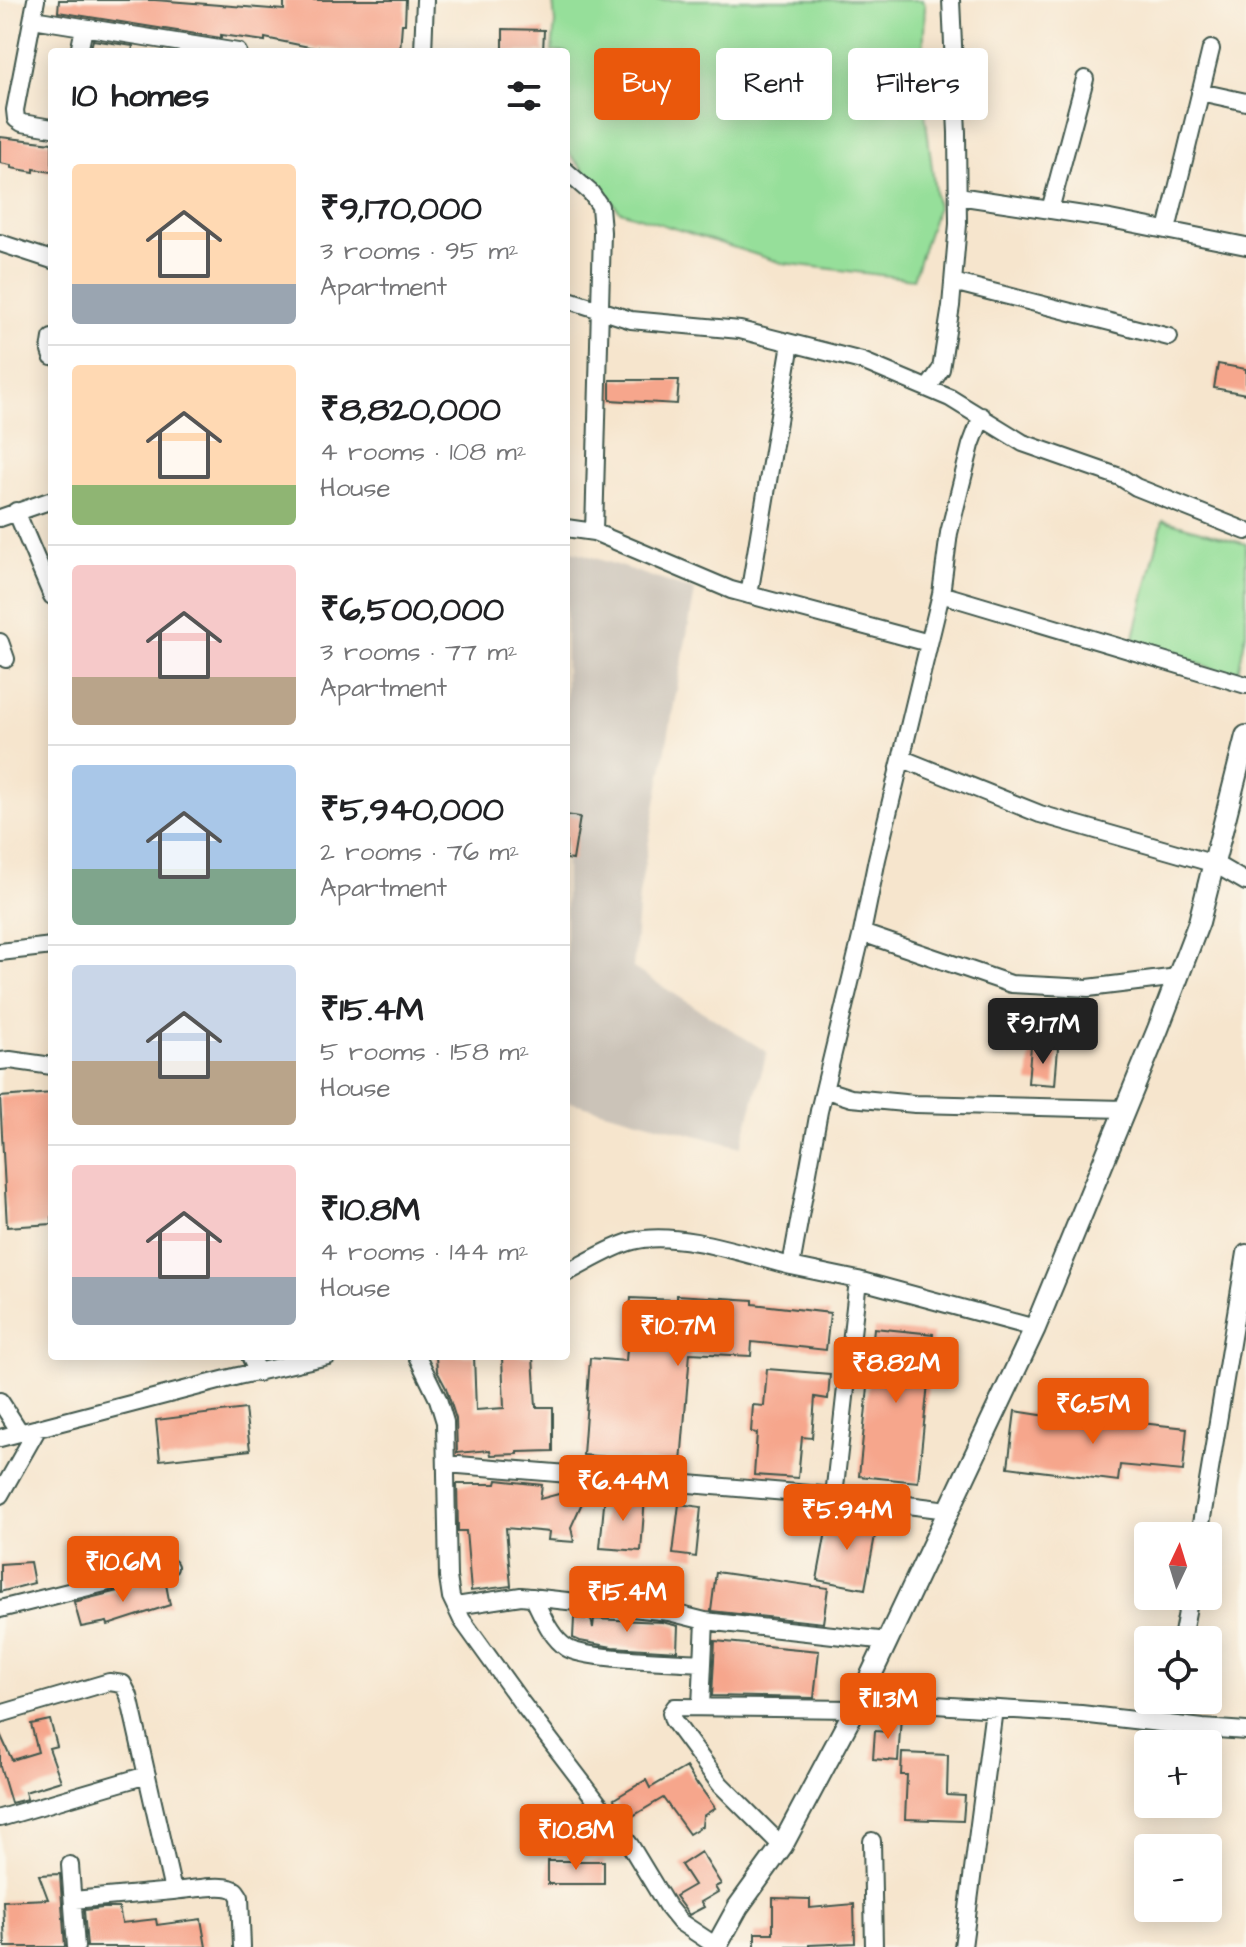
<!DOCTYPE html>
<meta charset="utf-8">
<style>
:root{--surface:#fff;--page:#f6f6f6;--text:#202124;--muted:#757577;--line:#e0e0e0;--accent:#ea580c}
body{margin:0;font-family:"Architects Daughter",sans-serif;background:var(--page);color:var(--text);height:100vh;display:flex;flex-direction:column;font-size:30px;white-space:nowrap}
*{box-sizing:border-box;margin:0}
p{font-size:26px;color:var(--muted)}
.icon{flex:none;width:44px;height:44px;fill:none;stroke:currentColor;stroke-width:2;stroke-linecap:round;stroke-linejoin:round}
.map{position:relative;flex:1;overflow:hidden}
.details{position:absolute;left:48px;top:48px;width:522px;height:1312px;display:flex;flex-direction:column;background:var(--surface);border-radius:8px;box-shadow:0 4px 20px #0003}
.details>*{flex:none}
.hud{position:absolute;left:594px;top:48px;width:532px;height:72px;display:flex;gap:16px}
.needle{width:52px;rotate:4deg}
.buttons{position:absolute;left:1134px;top:1522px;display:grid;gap:16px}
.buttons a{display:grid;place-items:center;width:88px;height:88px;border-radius:8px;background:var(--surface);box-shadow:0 4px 20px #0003;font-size:40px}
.price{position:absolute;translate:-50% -68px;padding:0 18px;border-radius:8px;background:var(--accent);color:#fff;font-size:26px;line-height:52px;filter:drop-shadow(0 2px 4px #0008)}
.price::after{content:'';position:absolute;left:50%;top:48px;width:24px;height:18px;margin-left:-12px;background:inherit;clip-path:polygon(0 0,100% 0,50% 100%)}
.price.selected{background:#222;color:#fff}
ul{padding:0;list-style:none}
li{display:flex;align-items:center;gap:24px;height:200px;padding:0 24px}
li+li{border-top:2px solid var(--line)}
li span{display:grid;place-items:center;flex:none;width:224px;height:160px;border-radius:8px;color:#555}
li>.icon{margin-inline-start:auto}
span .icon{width:96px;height:96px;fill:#fffc;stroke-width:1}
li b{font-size:34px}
h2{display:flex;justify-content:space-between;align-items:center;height:96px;padding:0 24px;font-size:34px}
.pill{padding:0 28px;border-radius:8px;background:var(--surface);box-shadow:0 4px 20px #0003;font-size:28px;line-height:72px}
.pill.selected{background:var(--accent);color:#fff}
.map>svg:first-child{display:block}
</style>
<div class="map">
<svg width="1246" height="1947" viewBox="0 0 1246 1947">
<rect width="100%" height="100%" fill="#fbf7ec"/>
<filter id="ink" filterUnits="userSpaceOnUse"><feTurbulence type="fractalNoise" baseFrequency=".0125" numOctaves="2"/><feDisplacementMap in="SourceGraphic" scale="16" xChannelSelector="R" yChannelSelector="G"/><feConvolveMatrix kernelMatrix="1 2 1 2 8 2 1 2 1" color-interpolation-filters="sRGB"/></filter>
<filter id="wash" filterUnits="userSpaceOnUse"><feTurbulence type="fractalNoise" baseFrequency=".006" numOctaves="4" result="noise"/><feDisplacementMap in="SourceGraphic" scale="32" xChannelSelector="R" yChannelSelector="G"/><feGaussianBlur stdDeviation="1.8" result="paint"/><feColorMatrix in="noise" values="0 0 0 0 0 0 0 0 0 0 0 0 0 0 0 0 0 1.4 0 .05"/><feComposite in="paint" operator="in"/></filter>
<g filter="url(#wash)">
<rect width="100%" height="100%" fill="#f6e5cd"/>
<path fill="#cbc3b8" d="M566,550L580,553L695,591L639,895L633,968L767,1052L741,1147L566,1101Z"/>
<path fill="#96df9a" stroke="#5a8e67" stroke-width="2" d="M553,0H922L925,5L922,89L937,208L913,279L782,263L620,211L566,150V52H552L555,23Z
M1163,520L1246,544V634L1237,677L1133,641Z"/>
<g id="blocks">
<path fill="#f6a68c" d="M59,0H155L284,10V0H406L405,24H402L400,52H348L319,47V49L265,38V41L221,35V38L58,12Z
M503,29L544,30L543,52H503Z
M93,40L133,46L132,52H90Z
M0,137L52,143V172L34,169V172L11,168V165L0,163Z
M1218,364L1246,369V394L1214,388Z
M610,380H679L677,404L610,400Z
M566,815L580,817L573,860L566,859Z
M1031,1046L1058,1048L1055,1085L1028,1083Z
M52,1093V1224L7,1227L0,1097Z
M677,1295L753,1300V1304L830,1313L826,1350L752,1342L751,1356L690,1353L681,1463L583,1455L590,1358L626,1361L631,1298L677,1300Z
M874,1328L933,1334L918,1482L859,1476Z
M436,1356H474L476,1410L504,1408L502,1356H533L536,1407H553V1451L518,1452V1454L491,1455L490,1450L457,1453L456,1419L446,1388L437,1371Z
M767,1369L830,1374L828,1399L815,1397L812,1438L802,1437L798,1478L754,1475L757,1433L751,1432L753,1405L764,1406Z
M245,1409L250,1450L160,1460L156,1420Z
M1015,1411L1085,1422V1417L1187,1428L1183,1471L1120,1465L1118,1481L1008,1467Z
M497,1480L542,1485L540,1499L574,1490L582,1503L571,1527L574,1542L548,1540L549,1532L506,1528L511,1586L471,1591L466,1531H458L457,1484H496Z
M605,1494L645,1497L641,1551L600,1548Z
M679,1504L701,1507L696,1557L673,1554Z
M829,1515L877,1525L865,1589L817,1580Z
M112,1541L119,1568L103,1572L98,1542Z
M30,1562L34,1583L0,1592V1564Z
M716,1572L828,1588L823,1623L711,1611Z
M165,1579L170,1605L108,1625L107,1622L81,1627L74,1602Z
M574,1618L591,1619L593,1628L594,1619L662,1622L678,1626L677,1651L612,1647L580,1641L573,1638Z
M715,1641L819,1651L814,1698L712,1696Z
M901,1716L898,1761L873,1759L875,1731L888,1732L889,1717Z
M50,1720L57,1746L49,1748L61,1781L25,1792L27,1799L11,1803L0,1766V1734L12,1760L38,1752L31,1724Z
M902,1753L948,1755L947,1795L965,1796L963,1821L905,1819L907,1775H901Z
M686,1767L697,1785L698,1784L715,1808L703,1816L702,1826L689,1834L663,1798L626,1820L614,1799L646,1780L650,1788Z
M701,1852L721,1884L715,1887L718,1892L701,1902L704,1907L689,1915L675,1896L694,1885L681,1865Z
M548,1861H604V1884H548Z
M60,1874L65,1947H5L3,1901L48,1899L39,1875Z
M773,1898L810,1899V1908L854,1904L855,1943L809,1945V1947H755V1933H773Z
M103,1908H119L122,1923L156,1919L157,1925L201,1919L206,1947H87L84,1910Z"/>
</g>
</g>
<g filter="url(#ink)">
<use href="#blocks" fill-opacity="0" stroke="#3f564b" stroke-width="2"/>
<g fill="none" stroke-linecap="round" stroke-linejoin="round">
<defs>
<path id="minor" d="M36,0L15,110L16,119L22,123L52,128
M33,19L238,52
M79,52L84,28
M423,52L425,0
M1200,92L1246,102
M566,171L591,193L600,206L602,232L594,532L566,528
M958,196L1110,219L1246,246
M1050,210L1085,79
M1167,230L1211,49
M0,243L52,260
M953,282L1169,337
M566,299L631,320L740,330L862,361L950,398L1023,443L1120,477L1136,487L1246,531
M52,338L50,351L52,357
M928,388L941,369L951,306L958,224L957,133L951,0
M982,416L971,445L949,533L941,594L877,859L862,933L819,1111L791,1266L858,1280L1035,1328
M16,511L52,596
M0,518L52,500
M594,532L731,590L929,643
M941,594L1246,685
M749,595L791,343
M0,642L6,659
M903,759L1040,814L1215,864L1246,882
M862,933L1011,984L1088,988L1178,977
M0,952L52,946
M0,1061L10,1060L52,1066
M826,1090L851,1098L915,1104L1125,1109
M566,1273C586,1263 613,1246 633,1241C678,1230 747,1255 791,1266
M250,1356L258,1373
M417,1356L438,1399L445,1422L448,1577L451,1597L462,1620L521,1702L630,1845L667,1906L680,1922L716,1946
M0,1401L20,1432
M0,1438L238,1376L328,1356
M447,1464L834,1496L948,1510
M0,1495L38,1428
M834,1496L858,1280
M1199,1536L1246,1253
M533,1597C542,1614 550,1637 567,1648C586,1660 676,1661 703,1663
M456,1606L521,1596L669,1612L705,1621
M0,1609L169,1567
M1183,1633L1190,1596
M701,1706L705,1621L888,1641
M0,1714L109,1682L123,1684L129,1696L173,1891C187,1890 218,1884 230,1888C237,1890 236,1891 240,1897L242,1947
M0,1818L147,1775
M872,1841L874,1947
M782,1846L720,1784L673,1720L671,1713L675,1707L855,1709L919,1704L1081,1714L1203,1728L1246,1731
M70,1865L76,1947
M73,1900L173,1891
M963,1947L994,1709"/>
<path id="tertiary" d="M716,1947L738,1907L782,1846L855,1709L1035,1328L1158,1029L1199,922L1246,736"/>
</defs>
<use href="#minor" stroke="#3f564b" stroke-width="20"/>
<use href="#tertiary" stroke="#3f564b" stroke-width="24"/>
<use href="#minor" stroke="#fff" stroke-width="16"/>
<use href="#tertiary" stroke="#fff" stroke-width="20"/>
</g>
</g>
</svg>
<div class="buttons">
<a><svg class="needle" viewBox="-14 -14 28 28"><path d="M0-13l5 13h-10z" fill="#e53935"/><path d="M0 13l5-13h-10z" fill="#757577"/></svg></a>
<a><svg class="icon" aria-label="locate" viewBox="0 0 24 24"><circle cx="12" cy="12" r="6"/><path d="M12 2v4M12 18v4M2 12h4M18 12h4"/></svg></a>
<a>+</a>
<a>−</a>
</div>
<b class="price selected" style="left:1043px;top:1066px">₹9.17M</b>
<b class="price" style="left:678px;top:1368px">₹10.7M</b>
<b class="price" style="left:896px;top:1405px">₹8.82M</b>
<b class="price" style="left:1093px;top:1446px">₹6.5M</b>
<b class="price" style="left:623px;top:1523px">₹6.44M</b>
<b class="price" style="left:847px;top:1552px">₹5.94M</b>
<b class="price" style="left:123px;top:1604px">₹10.6M</b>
<b class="price" style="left:627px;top:1634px">₹15.4M</b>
<b class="price" style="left:888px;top:1741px">₹11.3M</b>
<b class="price" style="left:576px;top:1872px">₹10.8M</b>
<div class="hud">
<a class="pill selected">Buy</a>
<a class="pill">Rent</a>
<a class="pill">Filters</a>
</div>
<section class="details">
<h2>10 homes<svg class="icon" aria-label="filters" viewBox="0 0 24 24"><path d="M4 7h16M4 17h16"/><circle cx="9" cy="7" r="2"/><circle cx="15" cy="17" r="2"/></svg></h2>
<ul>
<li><span style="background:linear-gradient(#ffd9b3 75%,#9aa5b1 0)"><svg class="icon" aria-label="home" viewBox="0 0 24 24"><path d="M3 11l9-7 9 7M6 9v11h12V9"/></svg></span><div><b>₹9,170,000</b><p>3 rooms · 95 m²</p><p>Apartment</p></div></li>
<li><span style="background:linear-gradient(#ffd9b3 75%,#8fb573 0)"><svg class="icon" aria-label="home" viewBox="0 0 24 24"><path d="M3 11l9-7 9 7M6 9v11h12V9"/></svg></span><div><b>₹8,820,000</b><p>4 rooms · 108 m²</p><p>House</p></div></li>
<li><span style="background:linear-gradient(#f6c9c9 70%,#b9a48a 0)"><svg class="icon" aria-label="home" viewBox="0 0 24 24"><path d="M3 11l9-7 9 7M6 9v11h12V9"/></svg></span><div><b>₹6,500,000</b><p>3 rooms · 77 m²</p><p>Apartment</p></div></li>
<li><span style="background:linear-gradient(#a9c7e8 65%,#7fa58c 0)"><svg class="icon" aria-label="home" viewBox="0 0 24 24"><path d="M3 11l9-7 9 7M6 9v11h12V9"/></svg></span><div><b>₹5,940,000</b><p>2 rooms · 76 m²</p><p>Apartment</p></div></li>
<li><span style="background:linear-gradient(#c9d6e8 60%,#b9a48a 0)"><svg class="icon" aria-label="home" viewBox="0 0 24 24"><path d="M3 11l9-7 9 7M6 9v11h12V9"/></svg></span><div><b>₹15.4M</b><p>5 rooms · 158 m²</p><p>House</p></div></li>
<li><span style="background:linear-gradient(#f6c9c9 70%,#9aa5b1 0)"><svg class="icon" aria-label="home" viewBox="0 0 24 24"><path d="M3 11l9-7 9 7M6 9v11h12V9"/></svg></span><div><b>₹10.8M</b><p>4 rooms · 144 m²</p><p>House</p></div></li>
</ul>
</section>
</div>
